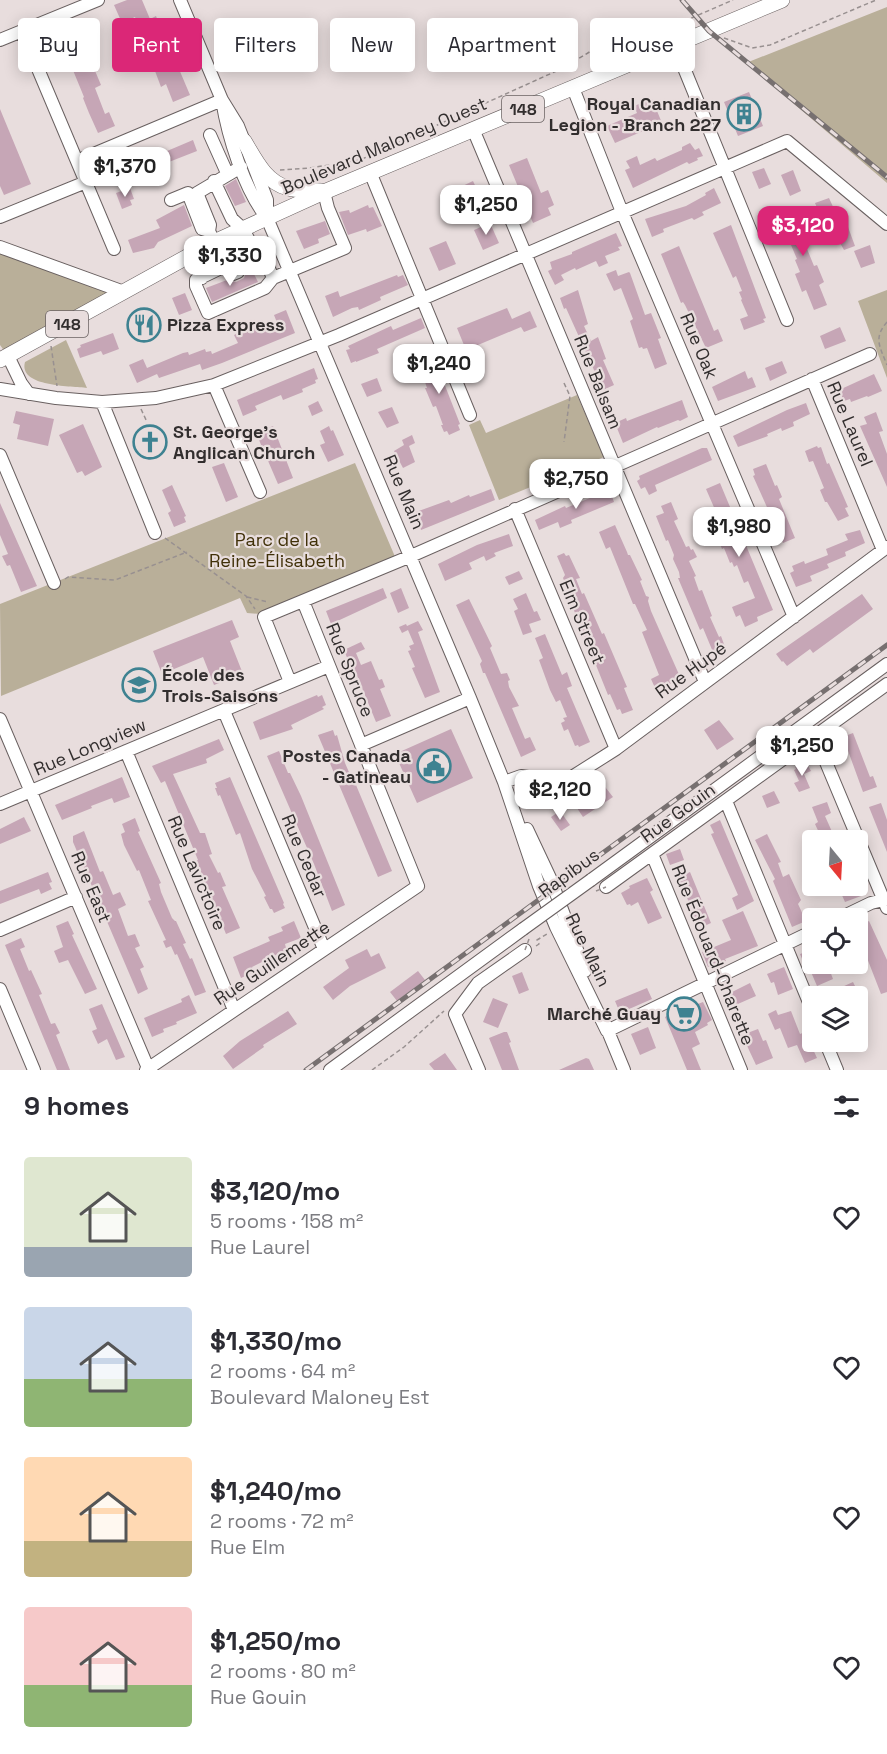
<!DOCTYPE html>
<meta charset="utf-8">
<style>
:root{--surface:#fff;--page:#f2f2f3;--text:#2b2b33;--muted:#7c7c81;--accent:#db2777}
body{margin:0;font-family:"Space Grotesk",sans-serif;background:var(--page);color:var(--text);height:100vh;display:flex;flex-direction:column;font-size:22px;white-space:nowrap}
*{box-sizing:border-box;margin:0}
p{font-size:20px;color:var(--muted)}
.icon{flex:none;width:33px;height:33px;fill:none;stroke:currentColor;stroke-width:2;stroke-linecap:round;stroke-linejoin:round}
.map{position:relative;height:1070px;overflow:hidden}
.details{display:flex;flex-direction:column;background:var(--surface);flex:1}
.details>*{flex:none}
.top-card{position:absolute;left:18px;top:18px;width:852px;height:54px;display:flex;gap:12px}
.needle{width:39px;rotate:162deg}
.controls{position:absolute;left:802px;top:830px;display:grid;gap:12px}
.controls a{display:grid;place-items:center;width:66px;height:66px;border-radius:6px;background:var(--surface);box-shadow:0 3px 15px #0003;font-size:30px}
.price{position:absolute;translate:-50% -51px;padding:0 14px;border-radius:12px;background:#fff;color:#222;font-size:20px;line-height:39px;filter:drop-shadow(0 2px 3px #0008)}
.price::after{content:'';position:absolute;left:50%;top:36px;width:18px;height:14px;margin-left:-9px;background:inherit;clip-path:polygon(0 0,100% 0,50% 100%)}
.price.active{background:var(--accent);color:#fff}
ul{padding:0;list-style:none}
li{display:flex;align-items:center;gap:18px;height:150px;padding:0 24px}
li span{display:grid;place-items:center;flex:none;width:168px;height:120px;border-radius:6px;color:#555}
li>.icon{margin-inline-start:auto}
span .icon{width:72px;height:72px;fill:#fffc;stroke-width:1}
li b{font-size:26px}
h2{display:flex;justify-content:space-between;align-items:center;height:72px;padding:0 24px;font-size:26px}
.tag{padding:0 21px;border-radius:6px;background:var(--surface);box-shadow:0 3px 15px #0003;font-size:21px;line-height:54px}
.tag.active{background:var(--accent);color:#fff}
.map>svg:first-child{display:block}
</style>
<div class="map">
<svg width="887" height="1070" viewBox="0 0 887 1070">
<rect width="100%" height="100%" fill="#e8dddd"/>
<path fill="#b9af99" d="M887,7V183L746,63Z
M0,247L124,292L8,356L0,345Z
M887,290V378L858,301Z
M66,340L87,388C71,386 18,387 25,362Z
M577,395L604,457L499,500L469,425L480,420L486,433Z
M355,463L396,559L261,614L247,613L240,598L1,696L0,604Z"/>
<path fill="#c6a6b6" d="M127,0H142L150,19L156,16L169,49L155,54L148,36L144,38L135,17L122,23L114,5Z
M74,21L101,85L95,88L105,114L109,112L115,126L98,133L89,113L83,98L84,97L63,46L59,48L52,29Z
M176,62L190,95L173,102L166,84L161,87L155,71Z
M749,92L763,126L738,136L724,102Z
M652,99L662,123L615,143L607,126L637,113L634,106Z
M0,109L31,184L4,195L0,186Z
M193,140L197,151L151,169L153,175L136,181L131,169L161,157L160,154Z
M690,143L695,150L699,148L703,156L697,158L698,160L689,164L687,162L633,188L625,170L630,168L626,161L637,156L640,165L655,158L657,161L682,150V147Z
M527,158L541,193L548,190L554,205L548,208L551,215L533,223L509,165Z
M764,168L771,184L759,189L752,172Z
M793,170L801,191L790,196L781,175Z
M236,179L246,202L235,206L225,186Z
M473,181L481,198L475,201L477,205L469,209L466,203L457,208L450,192Z
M130,188L134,199L130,200L132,205L122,209L116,193Z
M714,188L721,203L702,212L704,215L694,220L692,218L663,229L664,232L652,237L645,219L686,206L706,195L705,193Z
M829,198L841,224L843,223L845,228L848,227L855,246L844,250L835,234L832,235L821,209L818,210L815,203Z
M184,205L192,226L158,242L154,248L133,253L128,240L160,228L156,220Z
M368,205L369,208L373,207L382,226L367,232L366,229L348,235L339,212L349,210L350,213Z
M792,208L800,227L808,224L813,235L803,239L814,266L817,265L824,282L819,285L827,305L814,310L806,290L802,292L795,274L800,272L795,260L797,259L791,245L786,237L784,238L777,222L780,221L777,214Z
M325,221L330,234L318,239L319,243L304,249L296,231Z
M490,223L499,243L483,250L474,230Z
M731,225L766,318L763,319L765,322L744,330L740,319L748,316L741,300L742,299L739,292L742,291L736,276L733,278L713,233Z
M616,233L622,246L618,247L620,250L605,256L608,263L599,267L596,261L576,270L575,268L561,275L564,280L555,285L548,271L552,269L550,262L572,254V252Z
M446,241L456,264L439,271L429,248Z
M870,245L875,263L861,268L854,251Z
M679,246L714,331L718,329L723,341L706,348L685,305L683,302L681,303L661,254Z
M616,270L618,276L629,272L630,273L645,315L651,313L661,338L658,339L667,364L655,369L647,348L643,349L642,347L639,348L630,321L633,319L621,288L614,291L606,274Z
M246,273L254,274L258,282L212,302L206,288L227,280L236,282L244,278Z
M397,275L398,277L403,275L408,285L380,297L381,300L359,310L358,307L352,308L333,317L325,296L338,291L340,297Z
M578,290L588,324L584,326L591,341L598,337L606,359L603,360L614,385L603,390L566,308L564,309L560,298Z
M185,293L192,310L179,315L172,298Z
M507,308L512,319L530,311L537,327L524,332L521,327L466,350L457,328Z
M286,310L295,333L222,363L202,370L200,364L159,378L157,374L137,383L129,365L143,359L147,368L183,353L188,352L189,355L205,349L206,352L211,351L212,354L238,343L234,335L258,324L261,332L278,325L274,315Z
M147,314L154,331L142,335L135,319Z
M421,318L425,328L377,349L379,353L356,362V361L351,363L346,350L350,349L348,346L391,326L393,330Z
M840,327L846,341L825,349L820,336Z
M113,333L119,349L103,355L101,351L80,358L77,349L81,347L80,345Z
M431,354L439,379L442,378L460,424L458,425L460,430L449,435L447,431L444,432L441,425H443L436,406L433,407L425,388H427L422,373L416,361Z
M782,361L787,373L770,381L765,368Z
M314,368L318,379L315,380L316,383L302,389L303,392L283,400L281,395L255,406L257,410L243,416L237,400Z
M745,371L748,379L752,377L756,387L718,401L712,387Z
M874,374L882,391L868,397L867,396L851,402L850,399L844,401L839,390Z
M377,378L382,391L367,397L361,384Z
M682,400L688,417L680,421L678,420L658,428L657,427L623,443L615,423L626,418L627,421Z
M318,401L323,411L312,416L308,406Z
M806,403L810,414L793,422L794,426L782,431L781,428L767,434L768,436L738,447L733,436L787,410Z
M392,407L399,423L387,428L378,412Z
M16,411L54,419L48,446L17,439L20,425L13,423Z
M876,412L883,431L879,432L887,454V487L860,426L867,424L864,417Z
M83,424L102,467L85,476L82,471L77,473L59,435Z
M152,425L164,452L148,460L136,432Z
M273,426L293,478L278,484L256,433Z
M329,426L331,431L333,430L344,455L328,462L320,445L325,443L320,431Z
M412,435L415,443L409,446L415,462L403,468L394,451L404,445L402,440Z
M817,446L818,448L821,447L827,464L829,463L848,507L845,508L849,516L838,521L827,502H825L820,490L824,488L813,461L809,462L805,451Z
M702,448H707L712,460L655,485L657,491L649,495L645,487L641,489L637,481L640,479L639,476Z
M224,463L238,497L226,502L212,467Z
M766,464L775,486L777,485L782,497L779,499L795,538L783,543L753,476L755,475L753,469Z
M720,483L773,610L757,617L758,621L745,627L740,615L736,617L732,607L755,598L748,581L744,583L737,565L734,567L732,562L730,563L724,548L722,549L715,531L723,528L706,489Z
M172,485L186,516L184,517L186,522L174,527L168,513L171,511L162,490Z
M609,488L614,502L571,520L572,523L560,528L558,522L539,530L535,520L565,506L566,508L597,495L596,493Z
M491,489L495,500L421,530L416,512L449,500L451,503L469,495L470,497Z
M671,502L678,519L674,521L686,547L689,546L691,550L693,549L697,557L689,561L696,576L694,577L699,591L702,590L712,616L710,617L719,637L721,636L725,647L713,652L703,628L700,630L678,578H680L679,572L673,559L674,555L668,540L666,541L656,516L664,513L661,506Z
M0,503L37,586L21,592L10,565L7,566L2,556L8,554L0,535Z
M615,525L627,552L628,555H630L642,580L640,581L646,596L649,597L648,601L651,611L681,679L656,690L651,679L659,675L642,632L647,630L635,604H633L610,547L606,549L599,532Z
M860,530L865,543L845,552L846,556L827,564L829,568L810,576L812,581L796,587L790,573L794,571L792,566L804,561L805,564L828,555L826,549L848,540L845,534Z
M509,534L513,546L494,553L496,556L486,561L484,556L469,563L472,569L445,581L438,564L477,545Z
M564,553L566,556L569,555L576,570L580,578L576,579L582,594L584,593L602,634L604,633L627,687L624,688L633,710L622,714L620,709L617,710L610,694L608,695L571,603L573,602L563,578L565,575L557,556Z
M519,571L523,579L509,585L505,577Z
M383,588L387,598L331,624L326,611Z
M401,588L409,608L398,613L390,593Z
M526,593L534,612L537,611L541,620L529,624L532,632L523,635L514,611L518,609L513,599Z
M862,594L873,609L813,653L810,649L787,666L783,661L782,662L776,654Z
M469,599L492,646L490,648L501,674L507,673L510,680L508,681L509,687L519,706L512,708L525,739L530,737L536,750L521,757L485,673H483L480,664L482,661L456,605Z
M232,620L239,637L230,641L243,674L214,685L203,657L162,674L153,651Z
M418,621L423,630L418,632L440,692L425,698L412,668L415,667L408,651L411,650L409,646L414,644L408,630L402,633L399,627L406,624L407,626Z
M545,634L562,675L567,672L572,686L567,688L590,742L579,747L578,745L575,746L568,729L564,731L561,723L565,721L563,718L567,717L560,700L556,702L550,690L539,660L543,658L535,638Z
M361,642L365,649L356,653L361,665L371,661L379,680L382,679L385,687L380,689L391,716L376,722L351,661L349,662L345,653L347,652L346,649Z
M317,695L318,697L322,695L326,705L322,707L324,709L291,725L293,729L260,740L253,722Z
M719,720L734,739L717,750L704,730Z
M451,729L473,778L417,803L395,754Z
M333,730L335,736L337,735L345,763L355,786L356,785L392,871L378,877L318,735Z
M853,733L870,777L873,776L877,787L863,792L847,748L842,750L837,739Z
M219,739L224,750L206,759L207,763L173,774L200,833H205L212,854L209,855L218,873L220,872L226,886L222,887L240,928L226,934L209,892L207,893L202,881L205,880L196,861L198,860L165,781L161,783L152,766Z
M279,751L288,773H290L301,796L345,905L332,911L314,864L267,756Z
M806,762L811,771L804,774L810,788L799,792L794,783L799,781L794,770L796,769L795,767Z
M122,777L130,797L114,803L112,798L91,806L92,808L62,820L55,805Z
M230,777L284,903L283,904L285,908L274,913L272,909H270L264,897L266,896L252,869L240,833L236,835L220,795L218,796L215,788H217L215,783Z
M602,783L613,797L583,817L573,802Z
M774,791L780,803L767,808L762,796Z
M827,802L831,813L825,816L833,834L822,839L815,824L818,822L812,807Z
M881,803L887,820V852L869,807Z
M560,811L570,825L561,831L551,817Z
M24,817L31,831L0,844V829Z
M135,818L140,831L138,832L161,883L159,884L161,892L172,918L175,921H176L186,943L183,944L190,959L192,958L206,992L195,996L177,954L175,955L171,946L166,948L163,941L166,940L148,901L151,900L139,870L137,871L124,845L121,834L125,832L122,824Z
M720,820L754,901L737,910L732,898L738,895L711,834L714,833L710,825Z
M84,831L100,872L103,871L113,895L120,892L126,905L118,909L128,936L135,934L140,946L135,948L144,967L140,969L148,989L138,994L73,842V836Z
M767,834L781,862L778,863L783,877L789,874L801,900L798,904L806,921L792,927L773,881L775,879L755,840Z
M680,849L684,860L670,865L666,854Z
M48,872L52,882L49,883L52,889L41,894L39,889L0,904V891Z
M690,872L711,923L702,927L700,922L696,924L691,911L693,910L677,878Z
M647,878L653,890L650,892L662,918L648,924L638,902L631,906L630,904L627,905L621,893L630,888L629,886Z
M857,886L861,896L845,902L841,893Z
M743,911L758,946L725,959L726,961L708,967L702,952L731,940L722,920Z
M68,921L74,934L72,935L97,989L85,994L68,960L59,963L54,951L63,947L56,926Z
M294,921L301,938L285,944L286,948L283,949L284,951L252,967L254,972L241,978L233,957L270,941L268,937L283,931L281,927Z
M869,921L887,960V992L881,994L867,958L863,960L858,949V926Z
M21,938L25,947L20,949L29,971L31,970L42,994L39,995L51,1024L55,1023L60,1033L56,1035L70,1070H57L5,945Z
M367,949L371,957L379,953L386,968L350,986L333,1000L323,987L349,968L345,960Z
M809,951L812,963H827L833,979L817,986L808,965L805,966L800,954Z
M784,967L793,989L778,995L774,982L771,983L767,974Z
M418,971L425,980L397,1001L390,992Z
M522,972L529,990L519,994L512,976Z
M853,982L858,992L846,996L842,987Z
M750,983L756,996L731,1007L726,995Z
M647,988L652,999L620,1013L615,1001Z
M189,995L197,1013L176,1022L177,1024L163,1029L164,1032L152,1037L144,1018L182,1002L181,999Z
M493,998L508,1004L498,1028L483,1022Z
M703,1002L712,1020L707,1023L708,1025L695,1032L700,1044L692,1048L701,1070H687L665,1017L684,1007L685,1009Z
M102,1004L125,1057L116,1060L107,1039L98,1044L92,1031L97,1029L89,1009Z
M776,1010L778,1015L791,1011L800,1034L805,1032L817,1058L805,1063L797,1045L788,1048L780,1028L775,1030L768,1014Z
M288,1011L297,1024L263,1045L264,1047L233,1069L223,1056L240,1041Z
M648,1027L656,1048L640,1055L631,1034Z
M758,1029L763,1041L766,1040L773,1058L756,1065L742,1035Z
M504,1032H507L511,1042L509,1043L519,1070H502L489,1038Z
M445,1053L457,1070H434L429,1064Z
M586,1058L589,1059L594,1070H559Z"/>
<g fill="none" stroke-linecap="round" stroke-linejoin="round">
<path stroke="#c4baba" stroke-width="12" stroke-dasharray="12 6" stroke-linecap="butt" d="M235,266L248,260"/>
<defs>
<path id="minor" d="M180,0L222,100L238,126L244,141L267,200V218
M22,31L114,249
M0,40L98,0
M675,46L787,320
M573,88L622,212L794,617
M222,100C228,137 244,189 267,218L470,698L504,782L539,886L556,927L607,1031
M473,129L705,682
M210,135L227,173
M77,161L222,100
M370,172L470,415
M214,181L232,219L243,229L253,248
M171,200L188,193L202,229L209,231
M0,217L86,182
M214,242L209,231L210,225L197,193L241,167
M0,247L124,292
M189,256L202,278
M229,264L233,274L238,272
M251,266L265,260
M273,278L265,288L208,313L196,286V280L229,264L228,260L253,248L261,250L273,278L345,248L328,208L324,192
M8,356L21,383L29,394
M812,379L883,550
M214,385L260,492
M0,389L56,398L102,402L156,398L214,385L339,335L787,141L887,224
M102,402L155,533
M0,455L54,583
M515,509L616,749
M290,682L264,617L411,556L870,354
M224,711L324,949
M0,719L148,1068
M815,736L887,908
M361,745L470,698
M126,751L234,1010
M504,782L521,776L564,782L616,749L887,547
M726,801L813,1012
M0,804L329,666
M527,829L551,880L585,971
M652,854L741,1070
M591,880L887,664
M606,887L887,684
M840,918L871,903L887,899
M0,930L76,897
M0,989L34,1070
M605,1024L624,1070
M607,1031L813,931
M825,1041L837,1070
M146,1070L418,886L303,601
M330,1070L523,929
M479,1070L455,1014L478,983L525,950"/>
<path id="major" d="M244,141C255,159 265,182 288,188C299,191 310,190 321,191
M0,360L214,242L324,192L782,0"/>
</defs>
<use href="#minor" stroke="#696060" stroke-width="14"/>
<use href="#major" stroke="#696060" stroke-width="16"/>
<path stroke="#989090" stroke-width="1.5" stroke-dasharray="4.5 3" stroke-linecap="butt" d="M724,38L752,48L770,45L876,0
M280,170L310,168L360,160L563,68L601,45L620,38L673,26L733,0
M887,322C873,338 880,347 887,365
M51,346L57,386
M564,383L570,396L564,442
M141,409L147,422
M165,538L246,596L255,609
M65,579L68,577L115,580L187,552
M247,597L268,602
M536,946L539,944L537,940L547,934
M372,1070L404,1047L444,1011"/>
<use href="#minor" stroke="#fff" stroke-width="12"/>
<use href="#major" stroke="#fff" stroke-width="15"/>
<defs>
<path id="rail" d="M682,0L709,31L887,177
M306,1070L887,645"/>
</defs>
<use href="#rail" stroke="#777070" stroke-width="5"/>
<use href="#rail" stroke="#e8dddd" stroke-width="3" stroke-dasharray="9" stroke-linecap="butt"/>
<defs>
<path id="minor-bridge" d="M523,929L591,880"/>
</defs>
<use href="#minor-bridge" stroke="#696060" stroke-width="14" stroke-linecap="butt"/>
<path stroke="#989090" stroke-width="1.5" stroke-dasharray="4.5 3" stroke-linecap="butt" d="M596,891L606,887
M525,950L529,939"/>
<use href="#minor-bridge" stroke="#fff" stroke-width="12"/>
</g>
<defs>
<symbol id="building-ring" viewBox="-11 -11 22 22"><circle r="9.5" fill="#e8dddd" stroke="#3e8291" stroke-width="1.5"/><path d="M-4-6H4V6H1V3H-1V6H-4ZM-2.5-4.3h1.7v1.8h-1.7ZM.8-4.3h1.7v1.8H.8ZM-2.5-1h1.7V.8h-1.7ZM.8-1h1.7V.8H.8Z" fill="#3e8291"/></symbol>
<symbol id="restaurant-ring" viewBox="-11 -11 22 22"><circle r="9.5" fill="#e8dddd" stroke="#3e8291" stroke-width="1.5"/><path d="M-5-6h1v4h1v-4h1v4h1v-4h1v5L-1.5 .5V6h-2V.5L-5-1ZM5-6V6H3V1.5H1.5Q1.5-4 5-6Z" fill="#3e8291"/></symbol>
<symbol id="church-ring" viewBox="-11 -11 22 22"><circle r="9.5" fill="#e8dddd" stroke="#3e8291" stroke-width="1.5"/><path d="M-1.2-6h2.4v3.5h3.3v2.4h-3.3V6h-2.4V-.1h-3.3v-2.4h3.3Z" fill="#3e8291"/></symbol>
<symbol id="school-ring" viewBox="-11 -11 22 22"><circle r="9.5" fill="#e8dddd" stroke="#3e8291" stroke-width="1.5"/><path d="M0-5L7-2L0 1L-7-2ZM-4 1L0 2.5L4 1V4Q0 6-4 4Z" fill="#3e8291"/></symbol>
<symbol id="civic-ring" viewBox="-11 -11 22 22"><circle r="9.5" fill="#e8dddd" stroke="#3e8291" stroke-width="1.5"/><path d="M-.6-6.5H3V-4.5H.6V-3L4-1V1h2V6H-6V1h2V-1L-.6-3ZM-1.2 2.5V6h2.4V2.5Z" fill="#3e8291"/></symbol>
<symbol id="supermarket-ring" viewBox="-11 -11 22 22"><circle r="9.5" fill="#e8dddd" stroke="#3e8291" stroke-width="1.5"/><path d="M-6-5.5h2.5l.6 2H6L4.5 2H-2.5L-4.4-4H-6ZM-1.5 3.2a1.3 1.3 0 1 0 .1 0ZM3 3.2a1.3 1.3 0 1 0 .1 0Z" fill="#3e8291"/></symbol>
</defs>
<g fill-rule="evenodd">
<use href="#building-ring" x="725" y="95" width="38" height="38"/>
<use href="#restaurant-ring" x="125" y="306" width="38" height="38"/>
<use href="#church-ring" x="131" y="423" width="38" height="38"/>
<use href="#school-ring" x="120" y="666" width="38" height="38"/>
<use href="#civic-ring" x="415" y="747" width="38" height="38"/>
<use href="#supermarket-ring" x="665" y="995" width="38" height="38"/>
</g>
<g text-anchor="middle" stroke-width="4.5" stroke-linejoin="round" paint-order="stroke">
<g fill="#e8dddd" stroke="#696262" stroke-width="1.5">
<rect x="502" y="96" width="42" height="26" rx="4.5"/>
<rect x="46" y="311" width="42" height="26" rx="4.5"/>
</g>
<g font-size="16" font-weight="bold" fill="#322e2e">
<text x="523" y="115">148</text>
<text x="67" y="330">148</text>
</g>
<g font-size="18" font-weight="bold" fill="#322e2e" stroke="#e8dddd" text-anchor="end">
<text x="721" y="110">Royal Canadian<tspan x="721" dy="21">Legion - Branch 227</tspan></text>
<text x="167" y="331" text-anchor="start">Pizza Express</text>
<text x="173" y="438" text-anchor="start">St. George's<tspan x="173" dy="21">Anglican Church</tspan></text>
<text x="162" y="681" text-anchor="start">École des<tspan x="162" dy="21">Trois-Saisons</tspan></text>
<text x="411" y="762">Postes Canada<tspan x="411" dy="21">- Gatineau</tspan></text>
<text x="661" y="1020">Marché Guay</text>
</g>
<g font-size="18" fill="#322e2e" stroke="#e8dddd">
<text transform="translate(384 146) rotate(-23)" y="6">Boulevard Maloney Ouest</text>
<text transform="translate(699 346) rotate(67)" y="6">Rue Oak</text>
<text transform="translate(598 382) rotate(68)" y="6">Rue Balsam</text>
<text transform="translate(850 424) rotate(67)" y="6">Rue Laurel</text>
<text transform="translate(404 492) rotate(67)" y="6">Rue Main</text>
<text transform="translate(582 622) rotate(67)" y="6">Elm Street</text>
<text transform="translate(350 670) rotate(68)" y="6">Rue Spruce</text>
<text transform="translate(691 670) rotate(-36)" y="6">Rue Hupé</text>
<text transform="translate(90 747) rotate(-23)" y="6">Rue Longview</text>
<text transform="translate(678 813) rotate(-36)" y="6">Rue Gouin</text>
<text transform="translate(304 856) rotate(67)" y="6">Rue Cedar</text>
<text transform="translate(197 873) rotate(67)" y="6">Rue Lavictoire</text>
<text transform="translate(569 873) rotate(-36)" y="6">Rapibus</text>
<text transform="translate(91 887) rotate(67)" y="6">Rue East</text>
<text transform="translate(588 950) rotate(64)" y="6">Rue Main</text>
<text transform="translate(713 955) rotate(68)" y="6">Rue Édouard-Charette</text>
<text transform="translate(272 963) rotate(-34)" y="6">Rue Guillemette</text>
</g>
<g font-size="18" fill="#403008" stroke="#e8dddd">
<text x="277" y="546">Parc de la<tspan x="277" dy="21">Reine-Élisabeth</tspan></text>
</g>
</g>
</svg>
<div class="controls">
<a><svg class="needle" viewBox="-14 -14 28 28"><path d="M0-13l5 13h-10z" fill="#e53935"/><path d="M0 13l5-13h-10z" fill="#7c7c81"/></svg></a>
<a><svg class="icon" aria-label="locate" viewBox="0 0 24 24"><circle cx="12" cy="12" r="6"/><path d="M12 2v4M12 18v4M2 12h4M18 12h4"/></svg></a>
<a><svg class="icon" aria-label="layers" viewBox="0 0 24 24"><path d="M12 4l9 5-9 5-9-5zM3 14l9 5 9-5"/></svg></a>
</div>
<b class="price" style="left:125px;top:198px">$1,370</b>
<b class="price" style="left:486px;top:236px">$1,250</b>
<b class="price active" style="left:803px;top:257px">$3,120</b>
<b class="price" style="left:230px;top:287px">$1,330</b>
<b class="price" style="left:439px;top:395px">$1,240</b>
<b class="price" style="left:576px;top:510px">$2,750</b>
<b class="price" style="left:739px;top:558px">$1,980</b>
<b class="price" style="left:802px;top:777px">$1,250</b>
<b class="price" style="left:560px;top:821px">$2,120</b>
<div class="top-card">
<a class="tag">Buy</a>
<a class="tag active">Rent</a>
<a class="tag">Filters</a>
<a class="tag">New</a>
<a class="tag">Apartment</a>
<a class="tag">House</a>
</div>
</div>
<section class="details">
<h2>9 homes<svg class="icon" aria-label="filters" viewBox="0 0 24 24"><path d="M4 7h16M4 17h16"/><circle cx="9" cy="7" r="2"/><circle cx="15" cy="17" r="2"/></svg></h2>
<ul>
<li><span style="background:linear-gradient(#dfe7d0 75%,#9aa5b1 0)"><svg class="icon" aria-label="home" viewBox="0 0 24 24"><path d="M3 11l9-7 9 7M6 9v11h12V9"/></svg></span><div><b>$3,120/mo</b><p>5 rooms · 158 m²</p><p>Rue Laurel</p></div><svg class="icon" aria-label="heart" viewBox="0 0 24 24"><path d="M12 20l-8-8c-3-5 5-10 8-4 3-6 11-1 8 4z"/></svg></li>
<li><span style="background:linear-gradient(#c9d6e8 60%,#8fb573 0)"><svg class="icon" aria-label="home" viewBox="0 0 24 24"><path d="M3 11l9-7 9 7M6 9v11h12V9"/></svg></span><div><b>$1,330/mo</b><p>2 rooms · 64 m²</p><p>Boulevard Maloney Est</p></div><svg class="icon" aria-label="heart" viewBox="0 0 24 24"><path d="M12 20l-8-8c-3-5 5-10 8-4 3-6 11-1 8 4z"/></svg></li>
<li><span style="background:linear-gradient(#ffd9b3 70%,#c2b280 0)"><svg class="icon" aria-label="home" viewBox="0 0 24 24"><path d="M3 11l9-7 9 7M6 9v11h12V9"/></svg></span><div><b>$1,240/mo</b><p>2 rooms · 72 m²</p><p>Rue Elm</p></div><svg class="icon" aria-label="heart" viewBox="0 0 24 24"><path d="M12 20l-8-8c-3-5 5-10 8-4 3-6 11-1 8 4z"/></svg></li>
<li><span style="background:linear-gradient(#f6c9c9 65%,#8fb573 0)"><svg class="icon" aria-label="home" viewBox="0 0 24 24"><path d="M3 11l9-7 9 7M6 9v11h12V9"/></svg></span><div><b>$1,250/mo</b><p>2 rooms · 80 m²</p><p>Rue Gouin</p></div><svg class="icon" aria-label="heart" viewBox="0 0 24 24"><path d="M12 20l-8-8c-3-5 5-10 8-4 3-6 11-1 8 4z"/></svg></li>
</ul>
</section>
